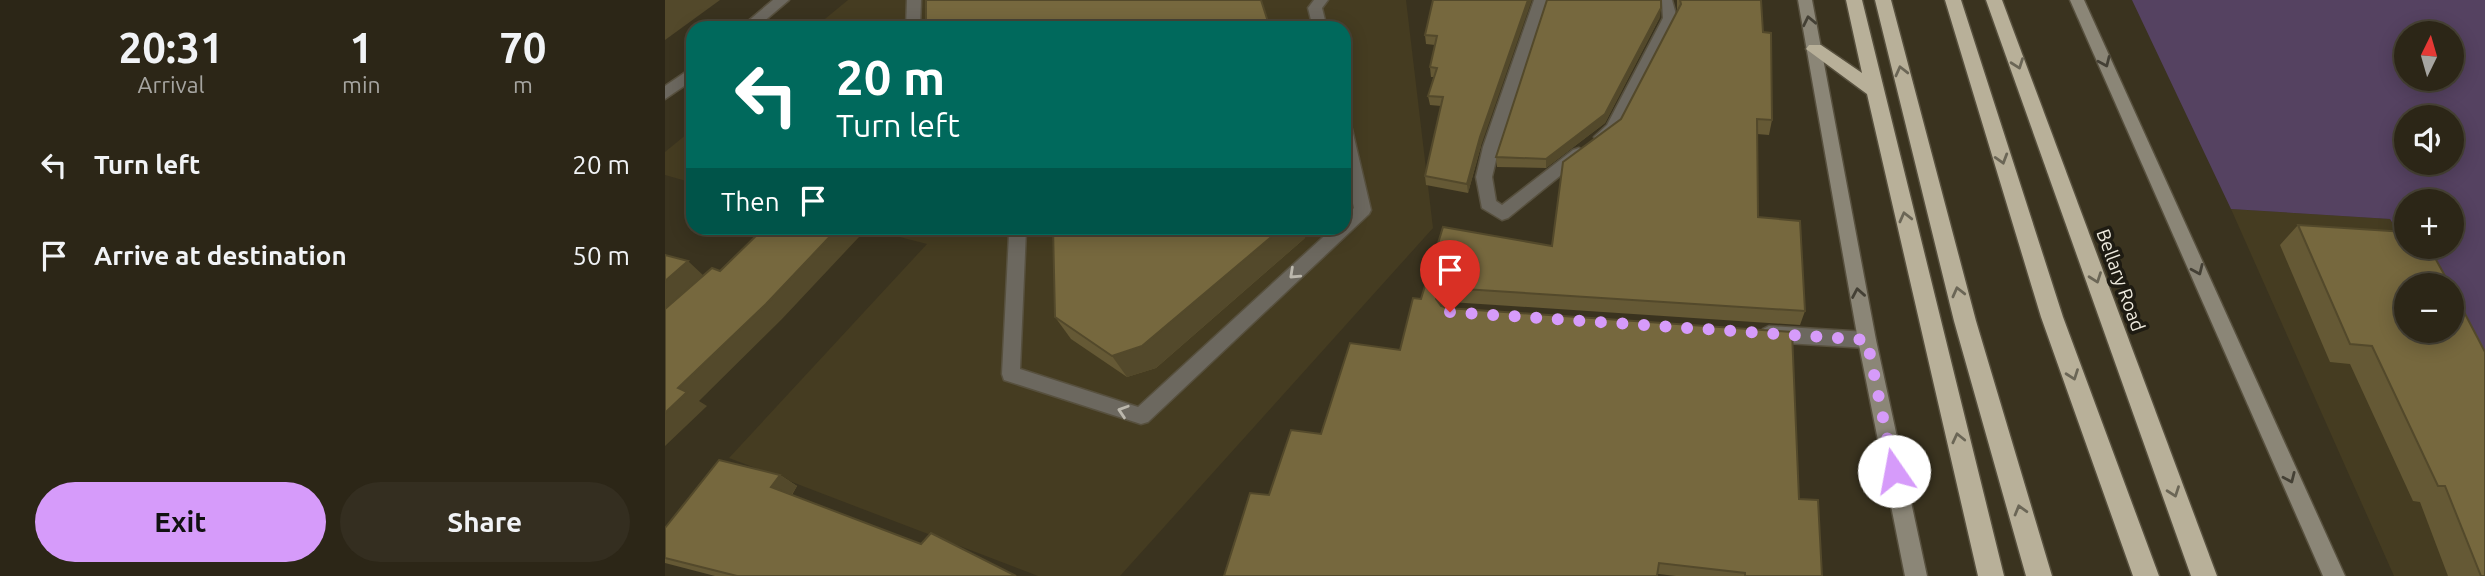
<!DOCTYPE html>
<html lang="en">
<head>
<meta charset="utf-8">
<style>
	body { margin:0; font-family:Ubuntu,sans-serif; background:#342e20; color:#f1f3f6; height:100vh; display:flex; flex-direction:column; font-size:26px; white-space:nowrap }
	* { box-sizing:border-box; margin:0 }
	p { font-size:23px; color:#a6a5a1 }
	.icon { flex:none; width:38px; height:38px; fill:none; stroke:currentColor; stroke-width:2; stroke-linecap:round; stroke-linejoin:round }
	.map { position:relative; flex:1; overflow:hidden }
	.details { display:flex; flex-direction:column; background:#2c2617; width:665px }
	.details>* { flex:none }
	.guide { position:absolute; left:21px; top:21px; width:665px; height:214px; border-radius:21px; box-shadow:0 4px 18px #0003,0 0 0 2px #484336; background:#00695c; color:#fff; overflow:hidden }
	.needle { width:46px; rotate:5deg }
	.tools { position:absolute; left:1729px; top:21px; display:grid; gap:14px }
	.tools a { display:grid; place-items:center; width:70px; height:70px; border-radius:50%; background:#2c2617; box-shadow:0 4px 18px #0003,0 0 0 2px #484336; font-size:35px }
	.pin { position:absolute; display:grid; place-items:center; width:60px; height:60px; color:#fff; margin:-72px -30px; border-radius:50% 50% 50% 0; rotate:-45deg; box-shadow:0 0 7px #0007 }
	.pin .icon { rotate:45deg }
	.me { position:absolute; width:77px; margin:-38px; rotate:348deg; stroke-linejoin:round; filter:drop-shadow(0 0 5px #0008) }
	.turn { display:flex; align-items:center; gap:24px; height:147px; padding:0 35px; font-size:32px }
	.turn .icon { width:91px; height:91px; stroke-width:2.5 }
	.turn b { display:block; font-size:49px; line-height:60px }
	.then { display:flex; align-items:center; height:66px; padding:0 35px; background:#0003; gap:14px; font-size:26px }
	.eta { display:flex; justify-content:space-evenly; align-items:center; height:119px; text-align:center }
	.eta b { font-size:42px; font-weight:700; line-height:49px }
	.button { display:flex; gap:14px; margin-top:auto; padding:14px 35px }
	.button a { flex:1; height:80px; border-radius:42px; background:#d69bfa; color:#111; font-size:28px; font-weight:700; line-height:80px; text-align:center }
	.button a+a { background:#342e20; color:#f1f3f6 }
	ul { padding:0; list-style:none }
	li { display:flex; align-items:center; gap:21px; height:91px; padding:0 35px }
	li div { flex:1 }
	li b { display:block; font-size:26px }
	li em { font-style:normal }
	main { display:flex; flex:1; min-height:0 }
	.map>svg:first-child { display:block }
</style>
</head>
<body>
<main>
<section class="details">
<div class="eta">
<div><b>20:31</b><p>Arrival</p></div>
<div><b>1</b><p>min</p></div>
<div><b>70</b><p>m</p></div>
</div>
<ul>
<li><svg class="icon" aria-label="left" viewBox="0 0 24 24"><path d="M17 20v-9H6M10 6l-5 5 5 5"/></svg><div><b>Turn left</b></div><em>20 m</em></li>
<li><svg class="icon" aria-label="arrive" viewBox="0 0 24 24"><path d="M6 21V4h12l-3 4 3 4H6"/></svg><div><b>Arrive at destination</b></div><em>50 m</em></li>
</ul>
<div class="button"><a>Exit</a><a>Share</a></div>
</section>
<div class="map">
<svg width="1820" height="576" viewBox="0 0 1820 576">
	<rect width="100%" height="100%" fill="#3a331f"/>
	<g fill="#453c21">
		<polygon points="183,0 741,0 768,228 455,576 373,576 64,458 262,244 200,228 679,228 679,28 149,28"/>
		<polygon points="28,129 28,183 0,175 0,152"/>
		<polygon points="1566,209 1725,219 1741,245 1741,331 1787,331 1820,576 1729,576"/>
	</g>
	<path fill="#554261" fill-rule="evenodd" d="M1467,0H1820V372L1787,319V285H1766L1742,247H1787V201H1741V245L1725,219L1566,209ZM1741,33H1787V79H1741ZM1741,117H1787V163H1741Z"/>
	<g fill="none" stroke-linecap="round" stroke-linejoin="round">
		<g stroke="#57503e" stroke-width="3">
			<g id="lane">
				<polygon points="242,0 256,0 255,28 241,28"/>
				<polygon points="649,0 663,0 657,8 662,28 648,28 643,8"/>
				<polygon points="679,123 687,129 706,210 704,214 483,422 476,424 339,380 337,374 344,234 340,228 360,228 361,230 355,369 473,407 668,228 679,228 679,218 689,208 679,163"/>
			</g>
		</g>
		<g stroke="#57503e" stroke-width="3">
			<g id="street">
				<polygon points="108,0 124,0 91,28 75,28"/>
				<polygon points="869,0 883,0 834,147 827,177 831,201 837,205 908,150 914,148 922,154 843,218 837,220 817,208 811,177 818,147"/>
				<polygon points="997,0 1007,0 1012,18 953,133 943,141 931,141 929,137 942,125 998,18"/>
				<polygon points="28,67 28,80 0,99 0,86"/>
				<polygon points="1104,326 1202,332 1208,335 1211,340 1208,345 1202,348 1104,342 1098,339 1095,334 1098,329"/>
			</g>
		</g>
		<g stroke="#57503e" stroke-width="3">
			<g id="secondary">
				<polygon points="1133,0 1147,0 1211,340 1262,576 1240,576 1193,340"/>
				<polygon points="1405,0 1419,0 1680,576 1658,576"/>
			</g>
		</g>
		<g stroke="#57503e" stroke-width="3">
			<g id="highway">
				<polygon points="1181,0 1197,0 1339,576 1313,576 1202,94 1141,49 1144,45 1156,45 1197,73"/>
				<polygon points="1210,0 1226,0 1311,321 1387,576 1361,576 1289,321"/>
				<polygon points="1280,0 1296,0 1398,317 1494,576 1468,576 1376,317"/>
				<polygon points="1321,0 1337,0 1552,576 1526,576"/>
			</g>
		</g>
		<use href="#lane" fill="#6c685f" fill-rule="evenodd"/>
		<use href="#street" fill="#6c685f" fill-rule="evenodd"/>
		<use href="#secondary" fill="#8b8677" fill-rule="evenodd"/>
		<use href="#highway" fill="#b8b099" fill-rule="evenodd"/>
	</g>
	<g fill="#655935">
		<polygon points="768,0 816,146 803,193 761,185 760,176 776,106 765,105 763,96 769,77 766,77 765,67 770,45 761,44 760,35"/>
		<polygon points="1012,0 1096,0 1098,32 1107,120 1104,135 1092,134 1093,217 1140,311 1135,325 785,302 777,306 1134,499 1157,576 1011,576 993,574 604,495 656,434 735,350 756,299 887,246 956,119 1012,11"/>
		<polygon points="995,17 940,123 881,168 832,167 831,157"/>
		<polygon points="1633,225 1741,232 1820,576 1783,576 1755,502 1748,501 1685,364 1665,362 1615,245"/>
		<polygon points="640,238 491,368 462,377 406,339 390,317"/>
		<polygon points="115,475 132,486 127,495 256,544 351,576 50,576 0,563 0,528"/>
	</g>
	<g fill="#53492b">
		<polygon points="0,0 55,0 0,40"/>
		<polygon points="863,0 867,0 816,146 803,193 802,184 815,137"/>
		<polygon points="996,8 995,17 940,123 881,168 881,159"/>
		<polygon points="173,228 186,228 194,237 117,319 34,401 42,406 0,446 0,413 13,388"/>
		<polygon points="617,228 643,228 640,238 491,368 462,377 447,356"/>
		<polygon points="23,261 40,277 0,313 0,281"/>
		<polygon points="783,288 785,302 777,306 774,313 771,299 774,292"/>
		<polygon points="115,475 132,486 124,499 106,487"/>
	</g>
	<g fill="#76683e" stroke="#53492b" stroke-width="2">
		<polygon points="261,0 596,0 605,28 261,28"/>
		<polygon points="768,0 863,0 815,137 802,184 760,176 778,97 763,96 772,68 765,67 772,36 760,35"/>
		<polygon points="882,0 996,0 996,8 940,114 881,159 831,157"/>
		<polygon points="1015,0 1096,0 1098,32 1106,33 1107,120 1092,119 1093,217 1135,221 1140,311 783,288 774,292 771,299 776,306 782,308 1127,332 1134,499 1153,500 1157,576 1080,576 1080,573 994,563 992,576 559,576 585,493 604,495 626,430 656,434 685,343 735,350 748,298 756,299 778,227 887,246 898,162 956,119 1016,4"/>
		<polygon points="1633,225 1741,232 1741,247 1764,247 1785,285 1741,285 1741,331 1787,331 1787,289 1820,352 1820,576 1816,576 1780,486 1773,486 1707,346 1685,344"/>
		<polygon points="99,228 173,228 101,304 13,388 22,392 0,413 0,309 47,268 55,271"/>
		<polygon points="388,228 617,228 477,346 447,356 390,317"/>
		<polygon points="0,255 23,261 0,281"/>
		<polygon points="54,460 115,475 106,487 256,544 266,533 351,576 72,576 0,558 0,528"/>
	</g>
	<defs><path id="oneway-chevron" d="M-2-3.5L2.5 0L-2 3.5" fill="none" stroke-width="1.6" stroke-linecap="round" stroke-linejoin="round" transform="scale(1.75)"/></defs>
	<g stroke="#444035">
		<use href="#oneway-chevron" transform="translate(1144 21) rotate(-102)"/>
		<use href="#oneway-chevron" transform="translate(1440 62) rotate(66)"/>
		<use href="#oneway-chevron" transform="translate(1533 270) rotate(66)"/>
		<use href="#oneway-chevron" transform="translate(1193 293) rotate(-100)"/>
		<use href="#oneway-chevron" transform="translate(1625 478) rotate(66)"/>
	</g>
	<g stroke="#6b6656">
		<use href="#oneway-chevron" transform="translate(1353 64) rotate(70)"/>
		<use href="#oneway-chevron" transform="translate(1236 71) rotate(-104)"/>
		<use href="#oneway-chevron" transform="translate(1337 159) rotate(73)"/>
		<use href="#oneway-chevron" transform="translate(1240 217) rotate(-104)"/>
		<use href="#oneway-chevron" transform="translate(1431 278) rotate(70)"/>
		<use href="#oneway-chevron" transform="translate(1293 292) rotate(-104)"/>
		<use href="#oneway-chevron" transform="translate(1408 375) rotate(70)"/>
		<use href="#oneway-chevron" transform="translate(1293 438) rotate(-103)"/>
		<use href="#oneway-chevron" transform="translate(1509 492) rotate(70)"/>
		<use href="#oneway-chevron" transform="translate(1355 510) rotate(-106)"/>
	</g>
	<g stroke="#bbb7ac">
		<use href="#oneway-chevron" transform="translate(629 274) rotate(137)"/>
		<use href="#oneway-chevron" transform="translate(458 411) rotate(-162)"/>
	</g>
	<g fill="none" stroke-linecap="round" stroke-linejoin="round">
		<polyline stroke="#d69bfa" stroke-width="12" stroke-dasharray="0 21.6" points="785,312 1202,340 1229,471"/>
	</g>
	<g text-anchor="middle" stroke-width="7" stroke-linejoin="round" paint-order="stroke">
		<g font-size="19" fill="#efebdf" stroke="#1e1b12">
			<text transform="translate(1456 280) rotate(70)" y="7">Bellary Road</text>
		</g>
	</g>
</svg>
<div class="tools">
<a><svg class="needle" viewBox="-14 -14 28 28"><path d="M0-13l5 13h-10z" fill="#e53935"/><path d="M0 13l5-13h-10z" fill="#a6a5a1"/></svg></a>
<a><svg class="icon" aria-label="sound" viewBox="0 0 24 24"><path d="M4 9h4l5-4v14l-5-4H4zM17 9q2 3 0 6"/></svg></a>
<a>+</a>
<a>−</a>
</div>
<div class="pin" style="left:785px;top:312px;background:#d93025"><svg class="icon" aria-label="arrive" viewBox="0 0 24 24"><path d="M6 21V4h12l-3 4 3 4H6"/></svg></div>
<svg class="me" style="left:1229px;top:471px" viewBox="-20 -20 40 40"><circle r="19" fill="#fff"/><path d="M0-13L10 11 0 6-10 11z" fill="#d69bfa"/></svg>
<div class="guide">
<div class="turn"><svg class="icon" aria-label="left" viewBox="0 0 24 24"><path d="M17 20v-9H6M10 6l-5 5 5 5"/></svg><div><b>20 m</b>Turn left</div></div>
<div class="then">Then<svg class="icon" aria-label="arrive" viewBox="0 0 24 24"><path d="M6 21V4h12l-3 4 3 4H6"/></svg></div>
</div>
</div>
</main>
</body>
</html>
